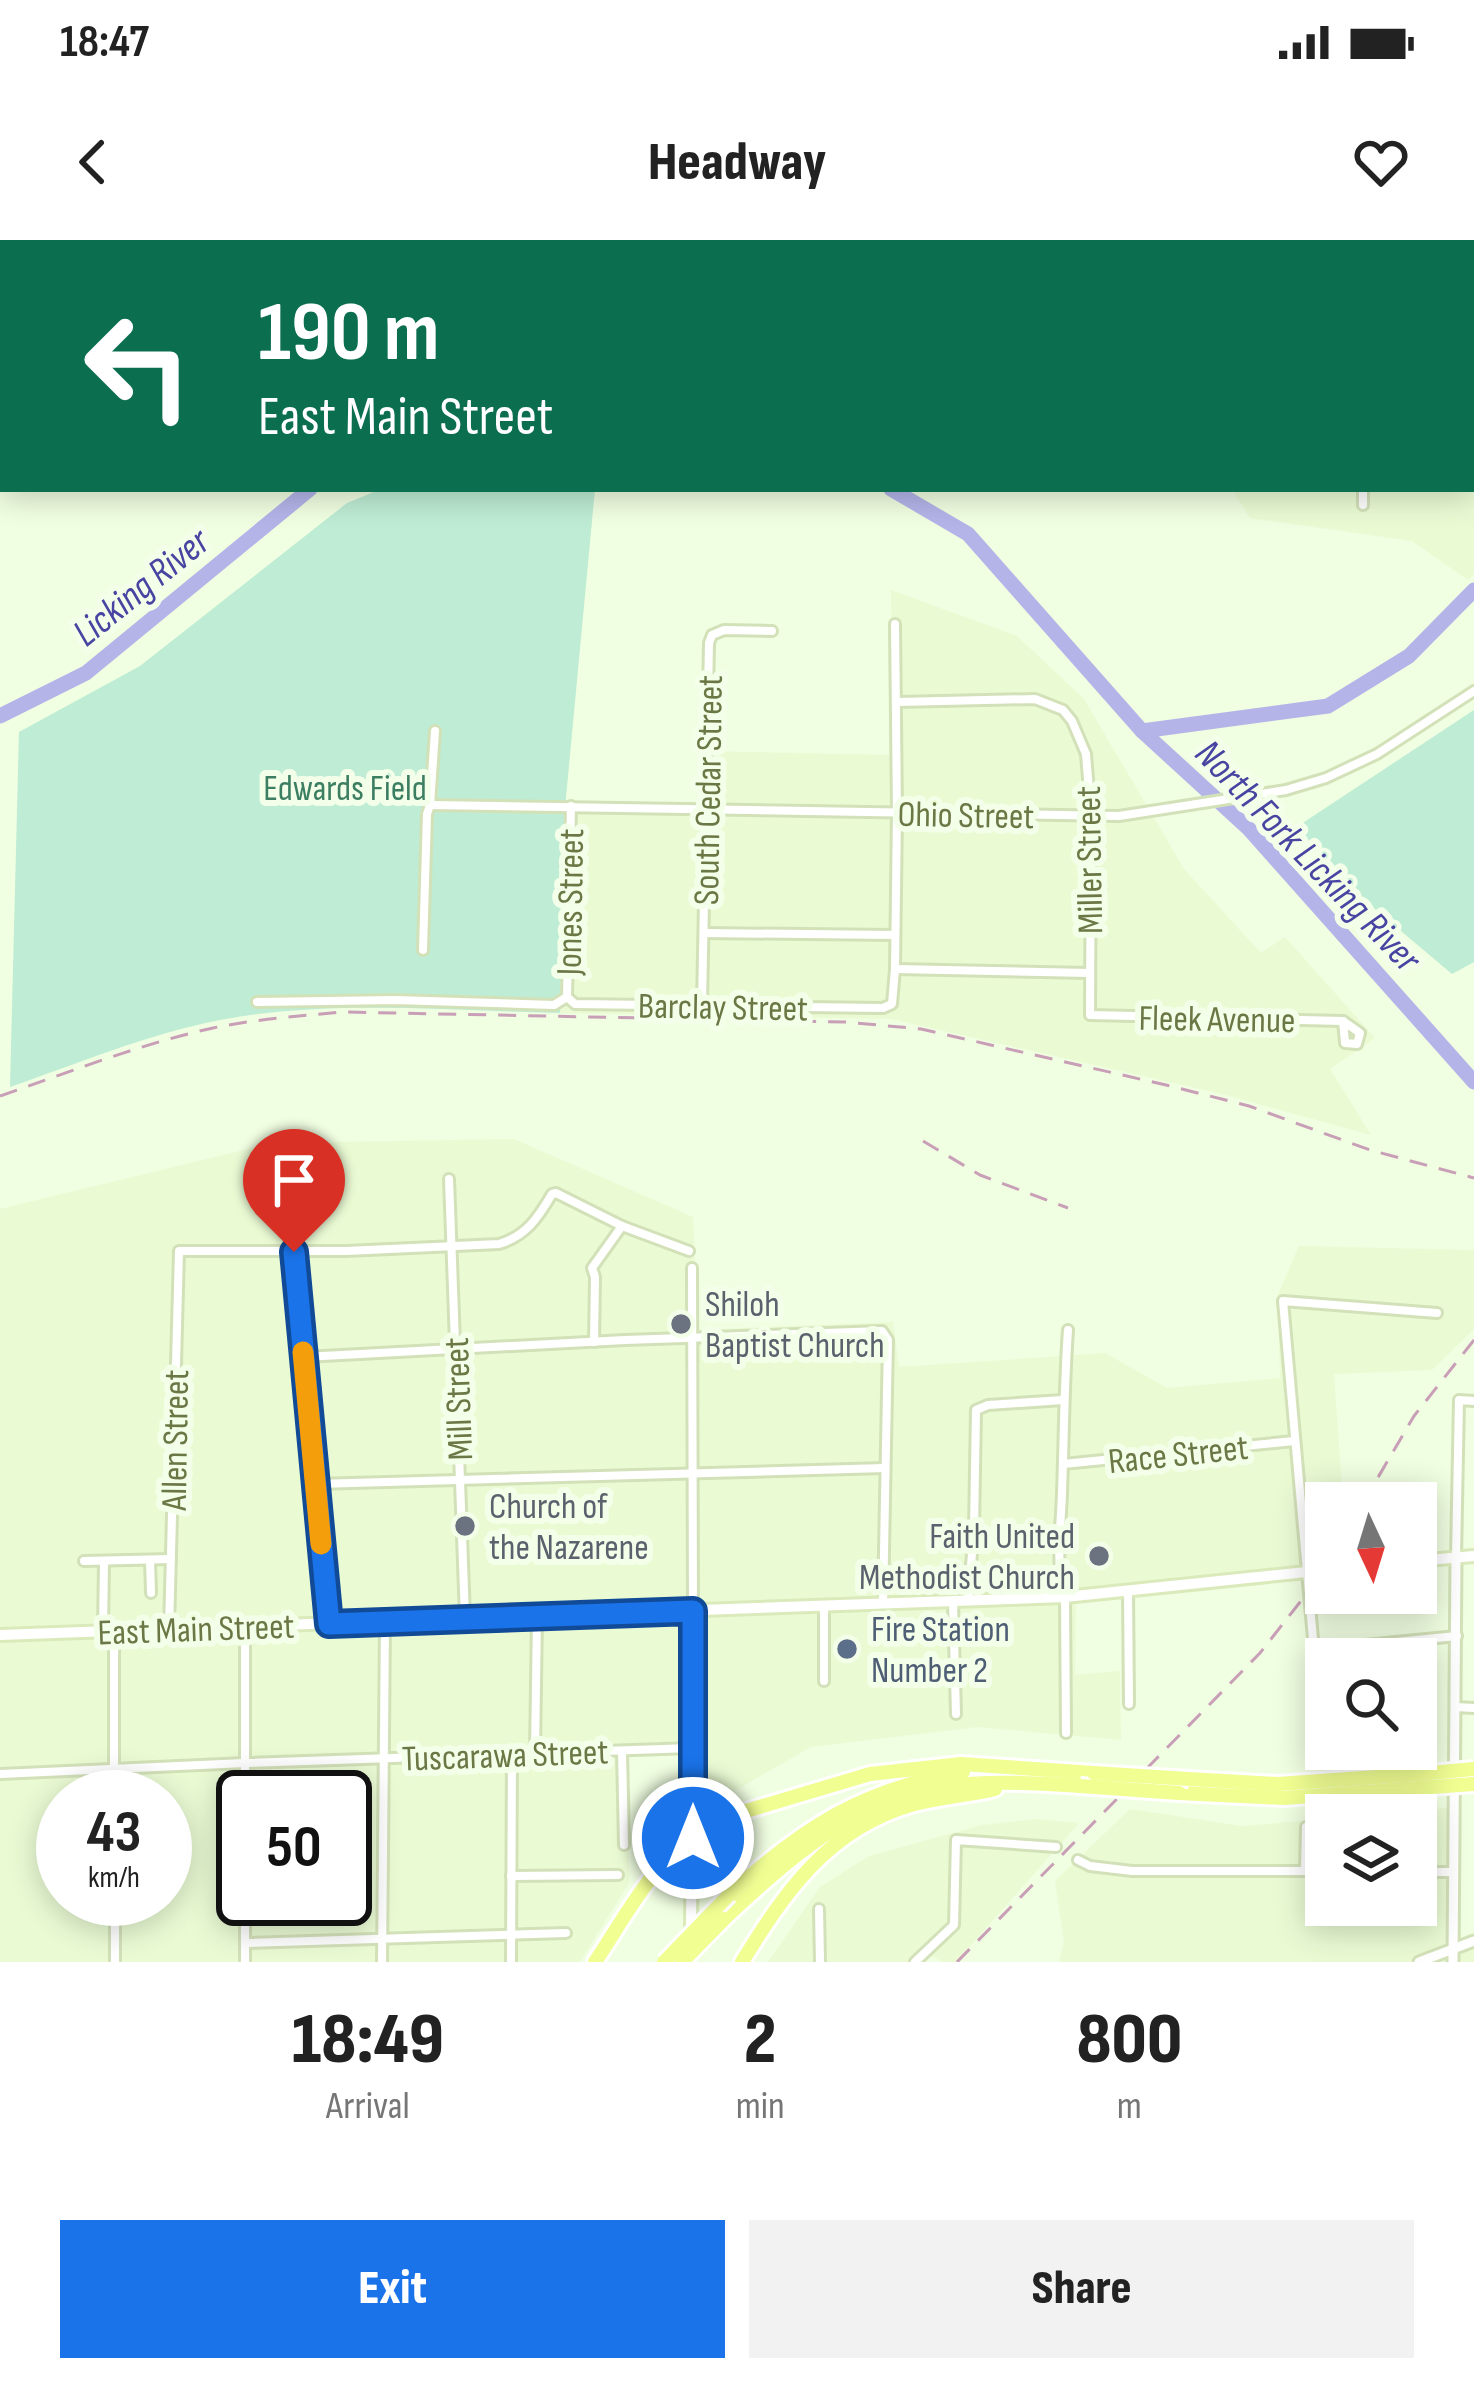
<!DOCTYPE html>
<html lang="en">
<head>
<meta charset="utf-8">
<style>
	body { margin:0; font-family:"Sofia Sans Condensed",sans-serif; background:#f2f2f2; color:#222; height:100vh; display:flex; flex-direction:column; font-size:45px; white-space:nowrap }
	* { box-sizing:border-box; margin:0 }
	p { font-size:39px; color:#767676 }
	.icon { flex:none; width:66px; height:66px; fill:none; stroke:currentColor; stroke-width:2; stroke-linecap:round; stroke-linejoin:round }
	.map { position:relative; height:1722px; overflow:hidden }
	.details { display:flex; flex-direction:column; background:#fff; flex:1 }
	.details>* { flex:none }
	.guide { position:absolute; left:0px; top:0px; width:1476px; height:252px; box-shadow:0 6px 30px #0003; background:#0b6e4f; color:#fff; overflow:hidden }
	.needle { width:78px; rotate:176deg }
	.fabs { position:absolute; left:1305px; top:1242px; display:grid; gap:24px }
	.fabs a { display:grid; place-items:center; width:132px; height:132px; border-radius:0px; background:#fff; box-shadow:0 6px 30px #0003; font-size:60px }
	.speed { position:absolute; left:36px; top:1530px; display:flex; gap:24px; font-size:60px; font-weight:700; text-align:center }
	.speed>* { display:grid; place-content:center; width:156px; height:156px; border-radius:50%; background:#fff; box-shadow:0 6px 30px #0003; line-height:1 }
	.speed small { font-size:30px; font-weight:400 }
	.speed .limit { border:6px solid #111; border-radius:18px; background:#fff; color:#111 }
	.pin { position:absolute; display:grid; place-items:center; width:102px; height:102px; color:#fff; margin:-123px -51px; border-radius:50% 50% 50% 0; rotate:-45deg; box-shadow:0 0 12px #0007 }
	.pin .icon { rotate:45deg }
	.me { position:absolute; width:132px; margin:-66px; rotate:0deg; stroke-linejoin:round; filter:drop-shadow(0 0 9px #0008) }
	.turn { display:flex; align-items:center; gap:42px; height:252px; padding:0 60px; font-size:54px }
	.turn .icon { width:156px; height:156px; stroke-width:2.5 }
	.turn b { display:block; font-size:84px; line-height:102px }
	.eta { display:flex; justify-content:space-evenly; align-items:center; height:204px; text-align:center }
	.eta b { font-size:72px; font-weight:800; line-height:84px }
	.button { display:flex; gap:24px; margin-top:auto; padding:24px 60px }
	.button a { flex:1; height:138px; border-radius:0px; background:#1a73e8; color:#fff; font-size:48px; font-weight:800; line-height:138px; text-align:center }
	.button a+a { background:#f2f2f2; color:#222 }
	.status { display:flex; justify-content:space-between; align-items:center; height:84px; padding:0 60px; background:#fff; direction:ltr }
	.status svg { height:33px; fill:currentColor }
	header { display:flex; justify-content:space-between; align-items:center; height:156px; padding:0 60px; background:#fff; font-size:54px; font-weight:800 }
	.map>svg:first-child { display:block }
</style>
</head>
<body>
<div class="status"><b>18:47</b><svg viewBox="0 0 49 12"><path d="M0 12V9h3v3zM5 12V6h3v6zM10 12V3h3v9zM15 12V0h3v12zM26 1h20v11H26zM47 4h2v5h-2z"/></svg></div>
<header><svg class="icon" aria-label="back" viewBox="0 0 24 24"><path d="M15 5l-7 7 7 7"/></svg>Headway<svg class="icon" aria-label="heart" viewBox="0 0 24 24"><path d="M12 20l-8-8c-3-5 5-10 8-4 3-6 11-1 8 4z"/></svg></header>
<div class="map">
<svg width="1474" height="1722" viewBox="0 0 1474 1722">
	<rect width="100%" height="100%" fill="#f0fee1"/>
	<g fill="#eafbd4" fill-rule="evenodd">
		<polygon points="791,0 1474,0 1474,334 1468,340 1412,301 1250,278 1232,249 1473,249 1473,3 796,3"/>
		<polygon points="891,350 1017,396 1084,459 1184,629 1261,713 1285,697 1375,798 1330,829 1371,895 1218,853 891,779 560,773 565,568 703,570 700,511 893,515"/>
		<path d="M514,899L693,977L698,1090L893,1082L899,1127L1105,1113L1167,1148L1280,1138L1278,1055L1299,1006L1474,1010V1089L1432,1130L1334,1134L1343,1263H1326V1316L1317,1329L1076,1354L1075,1435L1120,1431L1121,1500L978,1487L811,1507L701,1570L699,1507L628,1510L629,1643L580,1722H0V969L273,903ZM63,1557H165V1659H63ZM243,1557H345V1659H243Z"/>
		<polygon points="1448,1568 1447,1716 1474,1708 1474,1722 1059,1722 1064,1703 1055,1641 1130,1569 1242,1586 1326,1579 1326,1665 1416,1665 1416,1575 1369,1575"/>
		<polygon points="1035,1579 1079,1583 956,1722 943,1722 922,1711 907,1722 768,1722 820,1647 869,1616 982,1585"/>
	</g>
	<g fill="#beecd4">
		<path d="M381,249H595L565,568L560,773C448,771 331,759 220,780C148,794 79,823 10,847L19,492L140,426L347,263Z"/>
		<polygon points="1474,470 1474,722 1452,734 1286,594"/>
	</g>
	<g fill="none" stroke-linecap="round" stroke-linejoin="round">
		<g stroke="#b4b4e9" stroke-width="15">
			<polyline points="891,249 968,294 1142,491 1249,589 1474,842"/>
			<polyline points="0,476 86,433 310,249"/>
			<polyline points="1142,491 1328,466 1409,416 1474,350"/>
		</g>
		<g stroke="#d3e1b9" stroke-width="14">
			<g id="minor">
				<polyline points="1088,0 1088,3"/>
				<polyline points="667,3 674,0"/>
				<polyline points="1473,79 1474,79"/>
				<polyline points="0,213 3,211"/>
				<polyline points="1473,213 1474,213"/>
				<polyline points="1363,265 1363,249"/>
				<polyline points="897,462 1035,459 1063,470 1072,481 1086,514 1091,576 1090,775 1343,781"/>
				<polyline points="430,565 1119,576 1286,550 1326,538 1377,514 1474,451"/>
				<polyline points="704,693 895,695"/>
				<polyline points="423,710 427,574 430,565 435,491"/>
				<polyline points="895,729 1090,733"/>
				<polyline points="567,757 575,764 883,768 892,764 895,729 897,572 895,384"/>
				<polyline points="567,757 571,566"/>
				<polyline points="257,762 395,760 554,765 567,757"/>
				<polyline points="702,765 709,403 712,395 724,390 772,391"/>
				<polygon points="1343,781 1360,793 1357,804 1345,803"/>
				<polyline points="449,939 465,1378"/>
				<polyline points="294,1012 329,1384"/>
				<polyline points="692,1028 693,1370"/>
				<polyline points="594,1102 595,1037 592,1028 622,986"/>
				<polyline points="304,1117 625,1100 882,1091 888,1100 883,1364"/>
				<polyline points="1063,1224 1294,1201"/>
				<polyline points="316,1244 885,1228"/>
				<polyline points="1456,1317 1459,1160 1474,1161"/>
				<polyline points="150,1320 151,1353"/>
				<polyline points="84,1321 171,1319"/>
				<polyline points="1128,1351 1129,1464"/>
				<polyline points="953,1361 956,1474"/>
				<polyline points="968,1361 974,1290 976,1170 988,1165 1063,1160"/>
				<polyline points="824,1366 824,1441"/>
				<path d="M169,1389L179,1011H346L499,1004C526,996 538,978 552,954L556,953L622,986L689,1011"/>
				<polyline points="103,1391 104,1321"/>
				<polyline points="114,1391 114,1557"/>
				<polyline points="1314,1410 1457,1396"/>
				<polyline points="1456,1467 1474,1468"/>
				<path d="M1066,1493L1065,1357C1055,1326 1061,1285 1062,1253C1064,1198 1064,1145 1068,1090"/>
				<polyline points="1314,1508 1314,1410 1283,1061 1437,1073"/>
				<polyline points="622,1511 624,1605"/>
				<polyline points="535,1513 537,1377"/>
				<polyline points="0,1534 245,1523 692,1508"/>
				<polyline points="245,1557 245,1387"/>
				<polyline points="1078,1620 1090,1626 1132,1631 1326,1631"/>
				<polyline points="1305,1631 1306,1587"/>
				<polyline points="1416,1632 1454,1632"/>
				<polyline points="511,1636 618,1635"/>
				<polyline points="115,1659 115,1722"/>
				<polyline points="819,1669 820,1722"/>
				<polyline points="245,1703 566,1693"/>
				<polyline points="245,1722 245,1659"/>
				<polyline points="382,1722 385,1382"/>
				<polyline points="511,1722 512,1514"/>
				<polyline points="915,1722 954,1685 956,1600 1056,1607"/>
			</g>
		</g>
		<g stroke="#d3e1b9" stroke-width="15">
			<g id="tertiary">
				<polyline points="1419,1722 1474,1701"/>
				<polyline points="1453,1722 1456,1317"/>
			</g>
		</g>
		<g stroke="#dbeabb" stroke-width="16">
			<g id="secondary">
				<polyline points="1416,1321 1474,1316"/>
				<polyline points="0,1395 1065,1357 1326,1330"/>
				<polyline points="691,1698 693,1371"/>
			</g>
		</g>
		<g stroke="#fff" stroke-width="20">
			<g id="motorway">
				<polyline points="1189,1539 1278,1544 1419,1534"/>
				<polyline points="1179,1553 1284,1558 1418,1548"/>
				<path d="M729,1655C803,1587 863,1549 963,1532"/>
				<path d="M724,1679C786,1621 854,1559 942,1547C988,1540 1034,1543 1080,1546"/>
				<path d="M595,1722C629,1671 660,1609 716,1580L870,1534L961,1524L1094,1533"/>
				<path d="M742,1722C785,1652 828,1589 911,1565C939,1557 967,1556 995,1549"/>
			</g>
		</g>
		<use href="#minor" stroke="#fff" stroke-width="8"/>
		<use href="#tertiary" stroke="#fff" stroke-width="9"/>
		<use href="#secondary" stroke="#fff" stroke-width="10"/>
		<use href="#motorway" stroke="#f0fe92" stroke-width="14"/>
		<g stroke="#c89fb7" stroke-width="3" stroke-dasharray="18 12" stroke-linecap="butt">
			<path d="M0,856C70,832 140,804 213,788C256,779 299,776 342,772L845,782L921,789L1166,845L1249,866L1370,910L1474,938"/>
			<polyline points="923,901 980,935 1068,968"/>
			<polyline points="1363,1263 1414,1176 1474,1100"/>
			<polyline points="957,1722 1260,1413 1326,1329"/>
		</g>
		<g stroke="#fff" stroke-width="20" stroke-linecap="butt">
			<g id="motorway-bridge">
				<polyline points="1094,1533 1189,1539"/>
				<polyline points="1419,1534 1474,1529"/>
				<polyline points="1080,1546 1179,1553"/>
				<polyline points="1418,1548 1474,1544"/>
				<polyline points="664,1722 729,1655"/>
				<polyline points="682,1722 724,1679"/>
			</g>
		</g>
		<use href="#motorway-bridge" stroke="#f0fe92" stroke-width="14"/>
	</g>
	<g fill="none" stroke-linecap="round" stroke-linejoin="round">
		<g stroke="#114b97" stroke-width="30">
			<polyline id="route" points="294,1012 329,1384 693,1371 693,1598"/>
		</g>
		<use href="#route" stroke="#1a73e8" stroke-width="21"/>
		<polyline stroke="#f59e0b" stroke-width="21" points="303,1112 321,1304"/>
	</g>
	<g fill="#6b7280" stroke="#f4ffe9" stroke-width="4.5">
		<circle cx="681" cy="1084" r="12"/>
		<circle cx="465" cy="1286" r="12"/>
		<circle cx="1099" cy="1316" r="12"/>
	</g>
	<circle fill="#5c6f8a" stroke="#f4ffe9" stroke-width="4.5" cx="847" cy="1409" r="12"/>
	<g text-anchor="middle" stroke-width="12" stroke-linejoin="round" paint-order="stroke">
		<g font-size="36" fill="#3c7e62" stroke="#f4ffe9">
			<text x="345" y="560">Edwards Field</text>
		</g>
		<g font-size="36" fill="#6c7746" stroke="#f4ffe9">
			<text transform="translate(707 550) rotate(-89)" y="13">South Cedar Street</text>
			<text transform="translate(966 574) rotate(1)" y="13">Ohio Street</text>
			<text transform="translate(1088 620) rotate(-91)" y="13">Miller Street</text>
			<text transform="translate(569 662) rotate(-89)" y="13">Jones Street</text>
			<text transform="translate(723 766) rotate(1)" y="13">Barclay Street</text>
			<text transform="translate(1217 778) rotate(1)" y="13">Fleek Avenue</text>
			<text transform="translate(457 1159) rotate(-92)" y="13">Mill Street</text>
			<text transform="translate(174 1200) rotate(-89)" y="13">Allen Street</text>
			<text transform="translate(1178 1213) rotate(-6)" y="13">Race Street</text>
			<text transform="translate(196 1388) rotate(-2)" y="13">East Main Street</text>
			<text transform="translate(505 1514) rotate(-2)" y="13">Tuscarawa Street</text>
		</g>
		<g font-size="36" fill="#5b616d" stroke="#f4ffe9" text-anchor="start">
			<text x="705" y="1076">Shiloh<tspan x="705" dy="41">Baptist Church</tspan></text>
			<text x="489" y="1278">Church of<tspan x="489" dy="41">the Nazarene</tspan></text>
			<text x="1075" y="1308" text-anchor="end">Faith United<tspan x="1075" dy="41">Methodist Church</tspan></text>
		</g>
		<g font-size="36" fill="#4e5e75" stroke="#f4ffe9" text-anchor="start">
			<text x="871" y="1401">Fire Station<tspan x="871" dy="41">Number 2</tspan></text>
		</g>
		<g font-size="39" font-style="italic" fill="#4845a2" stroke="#f4ffe9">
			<text transform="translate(140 346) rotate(-39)" y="14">Licking River</text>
			<text transform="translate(1309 615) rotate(46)" y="14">North Fork Licking River</text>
		</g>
	</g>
</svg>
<div class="fabs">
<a><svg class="needle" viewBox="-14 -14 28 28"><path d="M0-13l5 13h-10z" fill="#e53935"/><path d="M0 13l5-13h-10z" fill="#767676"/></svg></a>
<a><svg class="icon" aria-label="search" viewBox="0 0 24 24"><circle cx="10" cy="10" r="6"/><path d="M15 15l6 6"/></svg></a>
<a><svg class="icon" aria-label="layers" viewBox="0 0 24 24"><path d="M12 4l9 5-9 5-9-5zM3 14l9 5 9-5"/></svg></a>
</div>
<div class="speed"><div>43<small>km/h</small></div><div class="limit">50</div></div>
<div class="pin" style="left:294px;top:1012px;background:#d93025"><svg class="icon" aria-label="arrive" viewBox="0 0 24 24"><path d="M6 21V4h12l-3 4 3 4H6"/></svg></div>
<svg class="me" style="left:693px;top:1598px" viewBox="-20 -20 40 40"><circle r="17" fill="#1a73e8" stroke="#fff" stroke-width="3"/><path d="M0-11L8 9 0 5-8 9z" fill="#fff"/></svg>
<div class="guide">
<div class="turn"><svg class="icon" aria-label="left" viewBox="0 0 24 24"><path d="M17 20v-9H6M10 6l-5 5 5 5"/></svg><div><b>190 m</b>East Main Street</div></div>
</div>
</div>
<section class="details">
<div class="eta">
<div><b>18:49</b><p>Arrival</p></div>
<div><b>2</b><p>min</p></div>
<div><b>800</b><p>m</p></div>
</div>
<div class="button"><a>Exit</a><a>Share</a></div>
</section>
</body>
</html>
